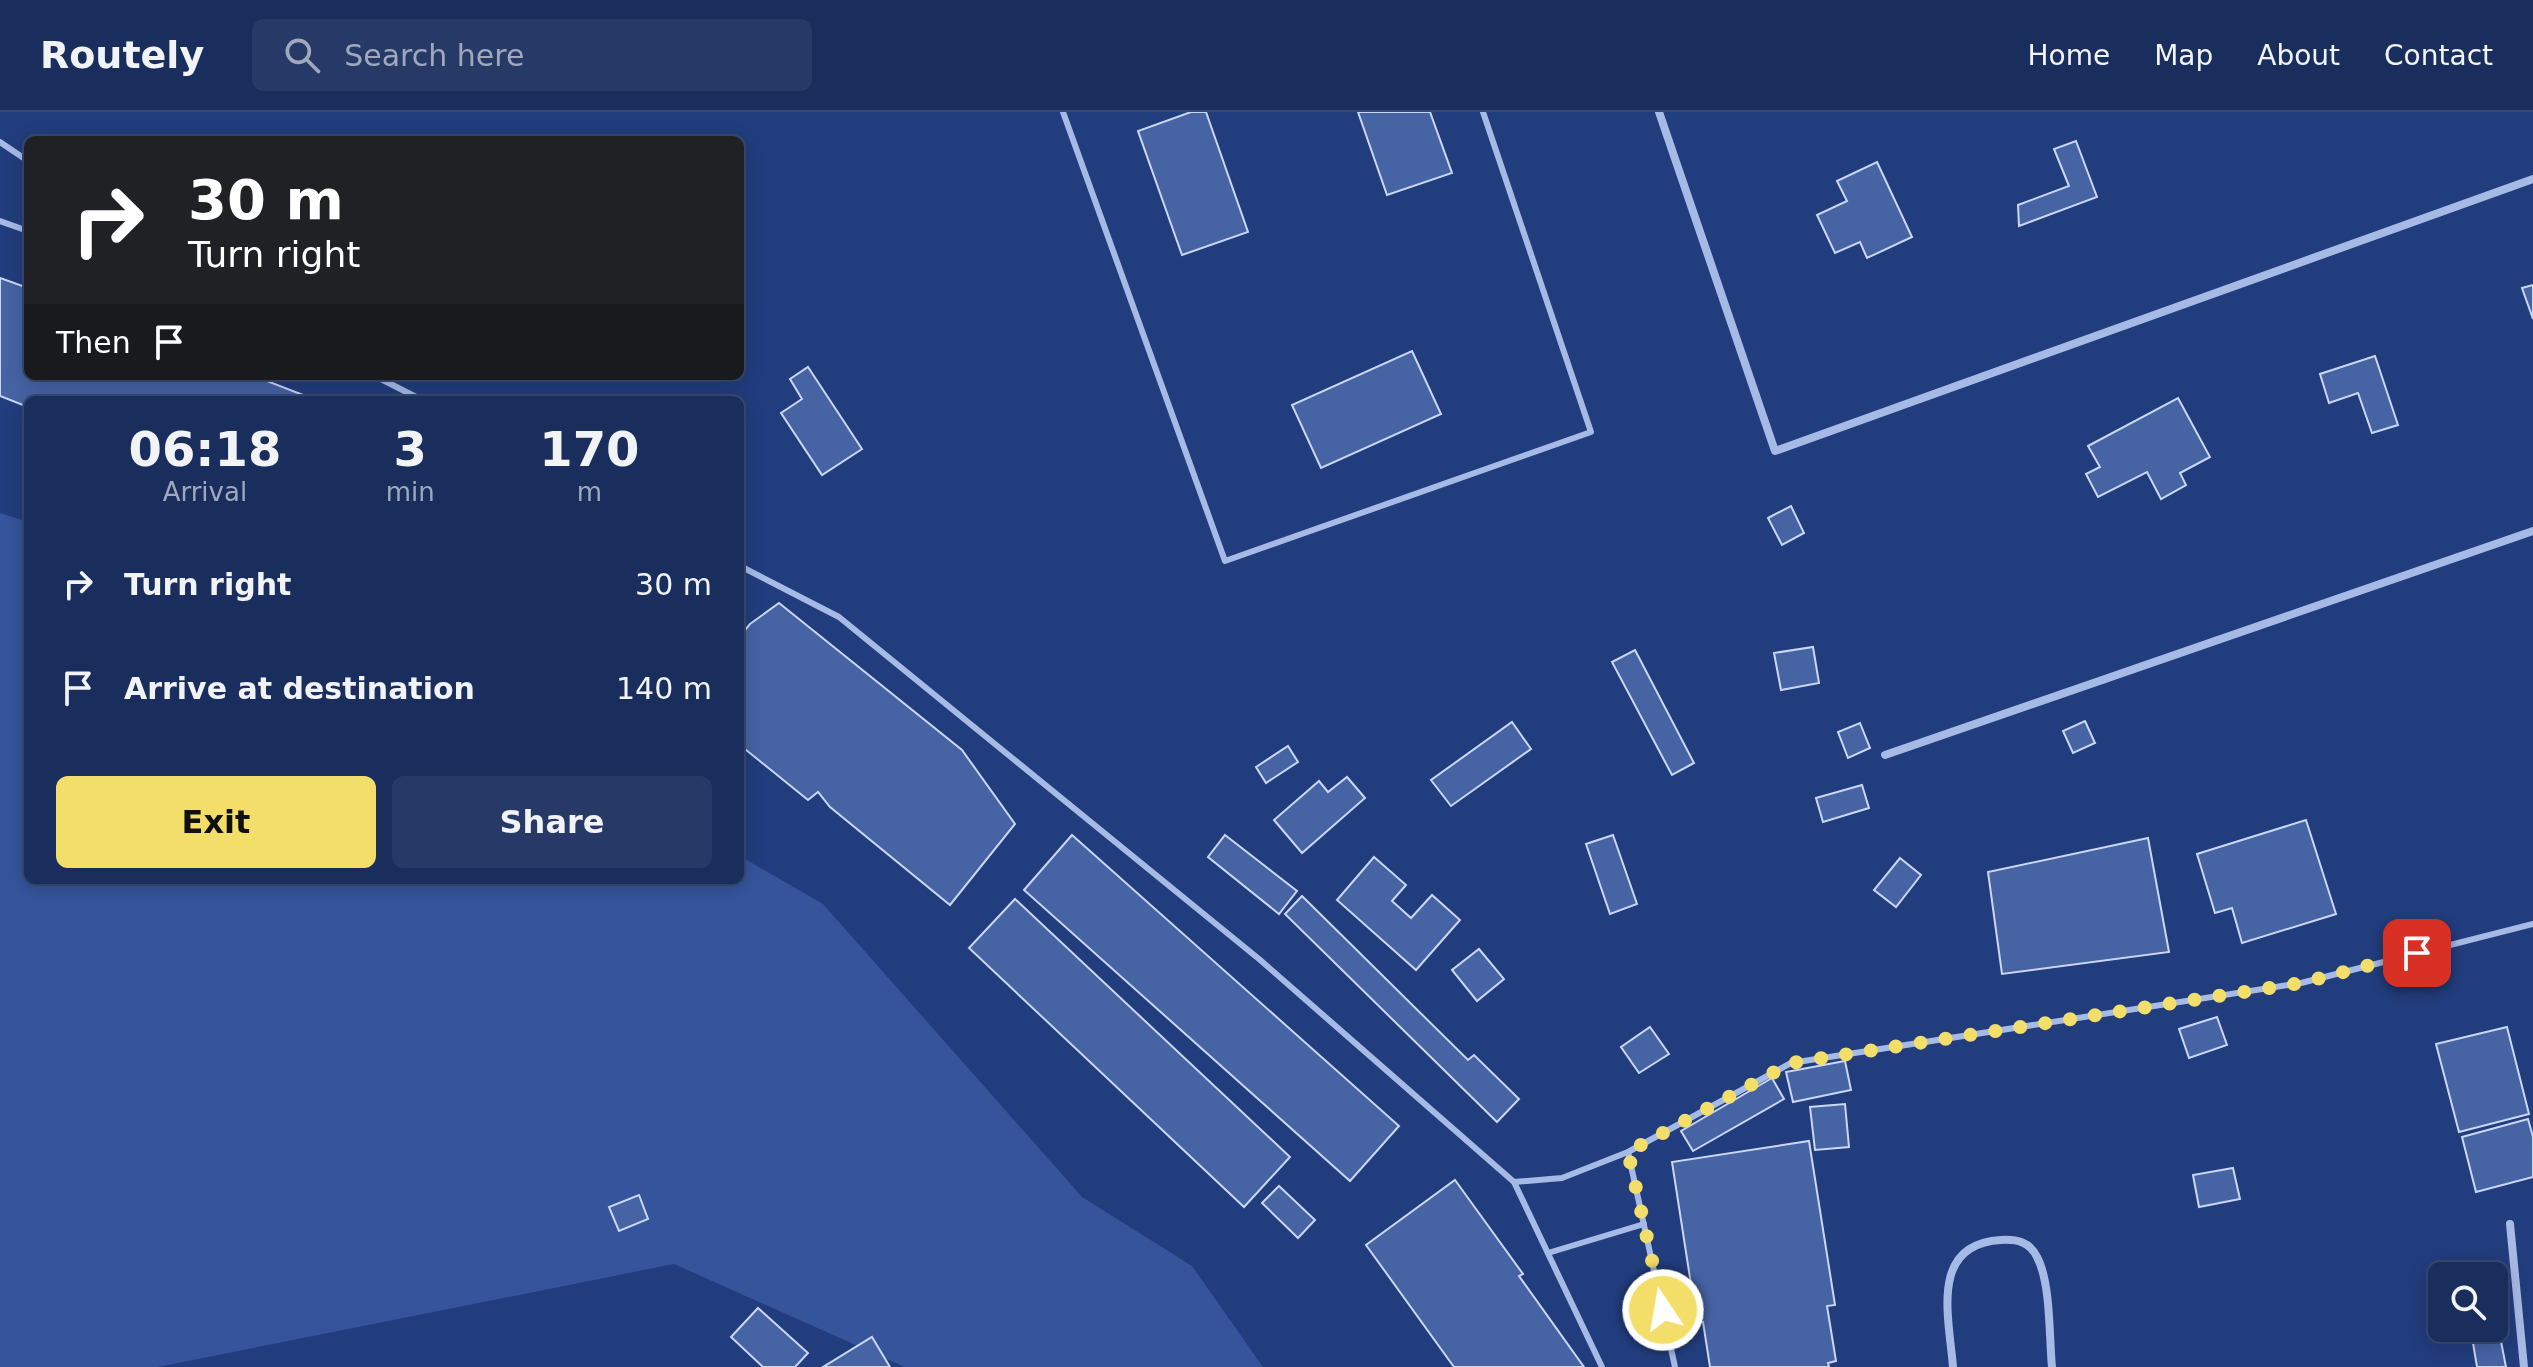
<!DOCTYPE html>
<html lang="en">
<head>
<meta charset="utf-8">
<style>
	body { margin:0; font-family:"DejaVu Sans",sans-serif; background:#273a67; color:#f1f3f6; height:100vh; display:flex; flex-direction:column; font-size:30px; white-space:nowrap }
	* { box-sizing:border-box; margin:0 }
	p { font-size:26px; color:#9fa8bc }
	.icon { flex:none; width:44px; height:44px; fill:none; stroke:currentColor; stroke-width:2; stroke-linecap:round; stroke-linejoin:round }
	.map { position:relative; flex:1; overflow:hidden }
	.details { position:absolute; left:24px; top:284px; width:720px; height:488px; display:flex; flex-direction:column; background:#1a2e5e; border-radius:12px; box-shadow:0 4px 20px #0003,0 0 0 2px #384a73 }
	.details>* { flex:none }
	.guide { position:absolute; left:24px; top:24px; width:720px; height:244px; border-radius:12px; box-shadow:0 4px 20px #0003,0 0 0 2px #384a73; background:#202124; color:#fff; overflow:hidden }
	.controls { position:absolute; left:2428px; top:1150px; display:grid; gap:16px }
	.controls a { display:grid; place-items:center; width:80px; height:80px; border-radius:12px; background:#1a2e5e; box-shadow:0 4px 20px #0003,0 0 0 2px #384a73; font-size:40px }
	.pin { position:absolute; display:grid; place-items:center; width:68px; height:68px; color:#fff; margin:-34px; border-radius:16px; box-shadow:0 4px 12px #0006 }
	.me { position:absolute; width:88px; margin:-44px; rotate:348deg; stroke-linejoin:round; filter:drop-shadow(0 0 6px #0008) }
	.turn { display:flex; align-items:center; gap:28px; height:168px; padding:0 32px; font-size:36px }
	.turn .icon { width:104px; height:104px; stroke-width:2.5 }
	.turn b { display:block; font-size:56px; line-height:68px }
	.then { display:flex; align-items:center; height:76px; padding:0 32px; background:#0003; gap:16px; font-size:30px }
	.eta { display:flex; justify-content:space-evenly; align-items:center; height:136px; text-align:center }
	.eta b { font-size:48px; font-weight:800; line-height:56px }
	.action { display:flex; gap:16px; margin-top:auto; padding:16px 32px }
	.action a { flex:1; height:92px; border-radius:12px; background:#f2de68; color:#111; font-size:32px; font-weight:800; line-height:92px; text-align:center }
	.action a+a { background:#273a67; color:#f1f3f6 }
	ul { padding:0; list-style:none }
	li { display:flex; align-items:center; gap:24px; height:104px; padding:0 32px }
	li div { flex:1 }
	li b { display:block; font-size:30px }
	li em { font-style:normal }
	header { display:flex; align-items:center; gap:48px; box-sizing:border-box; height:112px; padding:0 40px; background:#1a2e5e; border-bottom:2px solid #384a73 }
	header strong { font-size:38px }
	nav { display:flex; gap:44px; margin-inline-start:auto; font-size:28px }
	.search { width:560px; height:72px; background:#273a67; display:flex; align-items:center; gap:20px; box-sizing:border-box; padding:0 28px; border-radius:12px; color:#9fa8bc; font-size:30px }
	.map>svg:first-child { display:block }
</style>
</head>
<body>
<header>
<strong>Routely</strong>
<div class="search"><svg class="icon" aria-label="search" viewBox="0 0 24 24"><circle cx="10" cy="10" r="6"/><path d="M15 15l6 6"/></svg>Search here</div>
<nav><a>Home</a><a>Map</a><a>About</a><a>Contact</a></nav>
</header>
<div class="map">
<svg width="2533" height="1255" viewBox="0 0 2533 1255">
	<rect width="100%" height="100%" fill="#223d7d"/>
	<polygon fill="#35549b" points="0,401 28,410 28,768 740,768 740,744 823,792 1082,1085 1192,1154 1263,1255 905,1255 674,1152 158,1255 0,1255"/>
	<g fill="#4663a4" stroke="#c9d7f5" stroke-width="2">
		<polygon points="1191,0 1206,0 1248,120 1182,143 1138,19"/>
		<polygon points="1358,0 1430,0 1452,61 1387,83"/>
		<polygon points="2076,29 2097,85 2019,114 2018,93 2069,74 2054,37"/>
		<polygon points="1877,50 1912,125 1867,146 1860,130 1835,141 1817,103 1847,89 1837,69"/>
		<polygon points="0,166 28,176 28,264 254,264 316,288 28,288 28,295 0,284"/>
		<polygon points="2533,173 2533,207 2522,176"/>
		<polygon points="1412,239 1441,302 1321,356 1292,293"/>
		<polygon points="2375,244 2398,313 2372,321 2358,281 2329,291 2320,262"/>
		<polygon points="808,255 862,337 822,363 781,301 802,287 790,267"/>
		<polygon points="2178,286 2210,345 2180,361 2186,373 2161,387 2147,360 2098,385 2086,362 2100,355 2088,334"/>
		<polygon points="1791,394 1804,421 1782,433 1768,406"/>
		<polygon points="779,491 962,638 1015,712 950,793 830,695 818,680 808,688 740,633 740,524 750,512"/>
		<polygon points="1813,535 1819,571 1781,578 1774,541"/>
		<polygon points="1635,538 1694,651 1672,663 1612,550"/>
		<polygon points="2085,609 2095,631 2073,641 2063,619"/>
		<polygon points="1512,610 1531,637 1451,694 1431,668"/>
		<polygon points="1860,611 1870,636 1848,646 1838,620"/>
		<polygon points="1288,634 1298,650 1266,671 1256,655"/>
		<polygon points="1347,665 1365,686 1302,741 1274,708 1319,669 1328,680"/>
		<polygon points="1862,673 1869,696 1823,710 1816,686"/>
		<polygon points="2306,708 2336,802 2242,831 2232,796 2215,801 2197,742"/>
		<polygon points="1072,723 1399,1014 1350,1069 1024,778"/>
		<polygon points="1225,723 1297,779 1279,802 1208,745"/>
		<polygon points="1613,723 1637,792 1610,802 1586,732"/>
		<polygon points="2148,726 2169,840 2002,862 1988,760"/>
		<polygon points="1374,745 1406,773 1392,789 1411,806 1432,783 1460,808 1416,858 1337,788"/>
		<polygon points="1900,746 1921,763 1896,795 1874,778"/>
		<polygon points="1302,784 1468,948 1474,943 1519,987 1497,1010 1285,802"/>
		<polygon points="1015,787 1290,1045 1244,1095 969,836"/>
		<polygon points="1479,837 1504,867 1477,889 1452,858"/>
		<polygon points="2217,905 2227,933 2189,946 2179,917"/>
		<polygon points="1650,915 1669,942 1639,961 1621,935"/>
		<polygon points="2507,915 2529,1002 2459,1020 2436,932"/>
		<polygon points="1845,949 1851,978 1793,990 1786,960"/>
		<polygon points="1772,966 1784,987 1693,1039 1681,1019"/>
		<polygon points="1845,992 1849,1035 1815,1038 1810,995"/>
		<polygon points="2528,1007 2533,1025 2533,1065 2476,1080 2462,1025"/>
		<polygon points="1809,1029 1835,1193 1827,1194 1836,1249 1828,1251 1829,1255 1710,1255 1703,1210 1697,1211 1672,1050"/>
		<polygon points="2233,1056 2240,1087 2199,1095 2193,1063"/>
		<polygon points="1455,1068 1523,1162 1519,1164 1584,1255 1454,1255 1366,1133"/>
		<polygon points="1279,1074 1315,1108 1298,1126 1262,1091"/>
		<polygon points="639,1083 648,1107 619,1119 609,1095"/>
		<polygon points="758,1196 808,1241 795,1255 763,1255 731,1225"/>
		<polygon points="2498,1214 2506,1255 2477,1255 2471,1219"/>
		<polygon points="872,1225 890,1255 823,1255"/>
	</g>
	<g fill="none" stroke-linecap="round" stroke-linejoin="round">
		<g stroke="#a6bae6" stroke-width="6">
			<polyline points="1063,0 1225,449 1591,320 1483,0"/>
			<polyline points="0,30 28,49"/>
			<polyline points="0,109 28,119"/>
			<polyline points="375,264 422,288"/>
			<polyline points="740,454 839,505 1259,847 1514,1070 1562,1066 1628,1040 1791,951 2301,871 2533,812"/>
			<polyline points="1628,1040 1675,1255"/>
			<polyline points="1514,1070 1602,1255"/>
			<polyline points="1548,1141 1644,1112"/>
		</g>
		<g stroke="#a6bae6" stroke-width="8">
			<polyline points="1659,0 1775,339 2533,67"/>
			<polyline points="1885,643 2533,419"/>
			<polyline points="2510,1112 2524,1255"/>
			<path d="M1953,1255C1949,1205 1929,1132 2001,1128C2017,1127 2030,1130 2037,1145C2051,1171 2049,1225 2052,1255"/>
		</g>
	</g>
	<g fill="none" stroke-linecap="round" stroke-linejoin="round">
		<polyline stroke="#f2de68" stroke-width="14" stroke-dasharray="0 25.2" points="1663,1198 1628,1040 1791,951 2301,871 2417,841"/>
	</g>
</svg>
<div class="controls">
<a><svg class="icon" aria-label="search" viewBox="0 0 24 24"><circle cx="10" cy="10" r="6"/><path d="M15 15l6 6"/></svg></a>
</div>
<div class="pin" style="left:2417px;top:841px;background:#d93025"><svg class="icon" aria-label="arrive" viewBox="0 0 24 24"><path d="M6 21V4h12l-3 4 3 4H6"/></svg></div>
<svg class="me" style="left:1663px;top:1198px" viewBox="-20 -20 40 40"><circle r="17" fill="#f2de68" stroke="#fff" stroke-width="3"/><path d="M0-11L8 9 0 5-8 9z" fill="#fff"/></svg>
<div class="guide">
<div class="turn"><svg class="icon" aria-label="right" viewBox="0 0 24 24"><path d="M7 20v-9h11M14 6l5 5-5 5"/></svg><div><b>30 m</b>Turn right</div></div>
<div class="then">Then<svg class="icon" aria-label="arrive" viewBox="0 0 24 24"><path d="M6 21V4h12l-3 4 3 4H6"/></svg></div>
</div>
<section class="details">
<div class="eta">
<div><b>06:18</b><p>Arrival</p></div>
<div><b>3</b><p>min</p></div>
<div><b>170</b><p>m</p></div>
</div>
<ul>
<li><svg class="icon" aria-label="right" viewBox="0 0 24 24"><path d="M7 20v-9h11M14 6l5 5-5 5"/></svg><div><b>Turn right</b></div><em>30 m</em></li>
<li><svg class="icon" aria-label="arrive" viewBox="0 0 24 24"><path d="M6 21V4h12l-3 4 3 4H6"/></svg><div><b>Arrive at destination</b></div><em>140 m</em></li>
</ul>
<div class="action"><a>Exit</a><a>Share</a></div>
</section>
</div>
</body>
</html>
